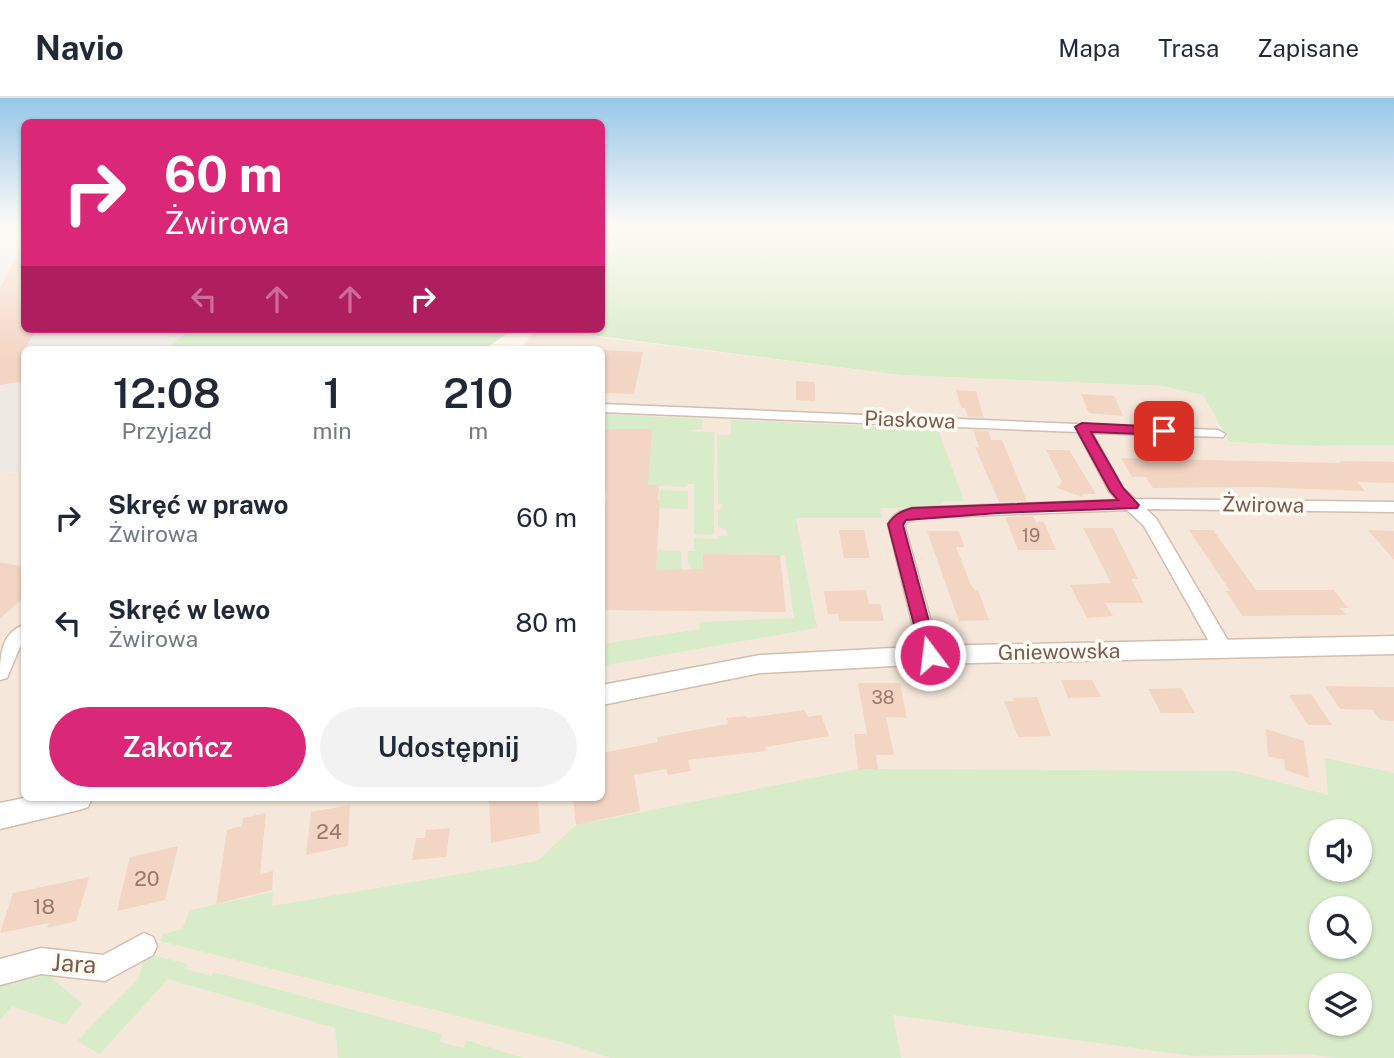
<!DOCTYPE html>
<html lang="pl">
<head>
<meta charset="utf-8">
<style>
	body { margin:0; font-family:"Public Sans",sans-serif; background:#f2f2f3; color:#1f2937; height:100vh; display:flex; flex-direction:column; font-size:26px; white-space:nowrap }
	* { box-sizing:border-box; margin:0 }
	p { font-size:23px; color:#747a83 }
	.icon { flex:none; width:38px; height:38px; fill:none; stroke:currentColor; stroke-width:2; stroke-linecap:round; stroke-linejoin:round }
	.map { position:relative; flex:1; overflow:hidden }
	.details { position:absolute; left:21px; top:248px; width:584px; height:455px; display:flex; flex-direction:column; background:#fff; border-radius:10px; box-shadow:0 2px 5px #0004 }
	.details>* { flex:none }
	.guide { position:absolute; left:21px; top:21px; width:584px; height:214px; border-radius:10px; box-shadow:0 2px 5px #0004; background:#db2777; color:#fff; overflow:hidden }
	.buttons { position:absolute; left:1309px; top:721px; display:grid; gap:14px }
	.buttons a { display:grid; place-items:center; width:63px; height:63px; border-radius:50%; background:#fff; box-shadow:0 2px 5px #0004; font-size:35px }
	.pin { position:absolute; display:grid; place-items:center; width:60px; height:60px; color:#fff; margin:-30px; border-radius:14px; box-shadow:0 4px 10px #0006 }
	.me { position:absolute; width:77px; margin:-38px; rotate:345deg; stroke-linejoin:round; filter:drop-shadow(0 0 5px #0008) }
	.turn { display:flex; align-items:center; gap:24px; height:147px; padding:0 28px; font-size:32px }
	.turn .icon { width:91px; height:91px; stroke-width:2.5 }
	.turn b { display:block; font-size:49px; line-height:60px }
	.lanes { display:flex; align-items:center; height:66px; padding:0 28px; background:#0003; justify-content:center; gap:35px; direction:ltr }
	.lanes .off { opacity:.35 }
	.eta { display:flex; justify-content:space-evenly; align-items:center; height:119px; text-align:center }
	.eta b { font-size:42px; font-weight:600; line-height:49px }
	.button { display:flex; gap:14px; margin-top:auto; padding:14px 28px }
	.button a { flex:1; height:80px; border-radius:42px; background:#db2777; color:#fff; font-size:28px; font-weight:600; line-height:80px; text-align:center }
	.button a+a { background:#f2f2f3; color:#1f2937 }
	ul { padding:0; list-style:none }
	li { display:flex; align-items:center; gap:21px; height:105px; padding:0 28px }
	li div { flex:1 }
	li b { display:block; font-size:26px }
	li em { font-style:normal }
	header { display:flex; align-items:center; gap:42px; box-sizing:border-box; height:98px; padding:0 35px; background:#fff; border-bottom:2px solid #e0e1e3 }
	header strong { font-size:33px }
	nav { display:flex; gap:38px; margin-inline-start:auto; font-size:24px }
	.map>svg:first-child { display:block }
</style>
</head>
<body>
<header>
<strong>Navio</strong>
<nav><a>Mapa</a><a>Trasa</a><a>Zapisane</a></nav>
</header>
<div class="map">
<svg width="1394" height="960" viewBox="0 0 1394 960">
	<rect width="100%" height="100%" fill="#fdf6ec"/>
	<path fill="#f5e8da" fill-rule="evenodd" d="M537,231L900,277L1161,288L1203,297L1229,344L1314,348L1394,347V960H0V374L24,375V700H602V252H519ZM1321,733H1360V772H1321ZM1321,810H1360V849H1321ZM1321,887H1360V926H1321Z"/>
	<polygon fill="#efe9e4" points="0,129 24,129 24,231 191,231 164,252 24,252 24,375 0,374"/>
	<g fill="#d8ecc9" fill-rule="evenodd">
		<polygon points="602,129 1394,129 1394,347 1314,348 1229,344 1203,297 1161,288 900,277 544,231 602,231"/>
		<polygon points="191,231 514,231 483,252 164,252"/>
		<polygon points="602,316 703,321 702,331 689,333 714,334 714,437 694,436 694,386 688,386 686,389 648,387 617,331 602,331"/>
		<polygon points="731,322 938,331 964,403 944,403 937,410 880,410 882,420 796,420 817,530 602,568 602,546 699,531 700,524 794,520 785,457 703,456 703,471 691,471 690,466 688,466 688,453 694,453 694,440 717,441 718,438 728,438 726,431 718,429 718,413 724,407 718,405 717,337 731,337"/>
		<polygon points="662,392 688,393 688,411 660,410 659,394"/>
		<polygon points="657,452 681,453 682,477 656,477"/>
		<path d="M1325,660L1394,675V960H1337L1307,956L1192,958L893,917L901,960H611L562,944L160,843L163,836L182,831L190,812L273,794L272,808L537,763L576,727L858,671L1236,673L1328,697ZM1321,733H1360V772H1321ZM1321,810H1360V849H1321ZM1321,887H1360V926H1321Z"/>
		<polygon points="152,857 188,866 186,871 211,878 214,874 442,936 440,944 463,950 466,942 524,960 338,960 335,930 168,881 100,956 77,943 139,880 143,860"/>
		<polygon points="44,874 82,905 65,927 12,908 0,922 0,882"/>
	</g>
	<g fill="#f3d5c3">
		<polygon points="24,145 24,231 36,231 24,252 24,283 0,287 0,190"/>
		<polygon points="602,252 643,254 634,296 602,295"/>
		<polygon points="796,283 815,284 815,303 796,302"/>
		<polygon points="956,292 976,293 984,320 968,319 965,310 961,310"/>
		<polygon points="1081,296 1114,298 1123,318 1089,315"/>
		<polygon points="602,331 652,331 648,387 659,387 658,403 660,402 656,472 703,471 703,456 780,457 786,514 602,512 602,433 607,394 605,394 605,388 602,388"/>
		<polygon points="973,332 989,333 991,342 1002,342 1027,403 999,404 975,349 979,349"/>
		<polygon points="1046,352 1069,352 1096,396 1084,396 1082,399 1057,390 1062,384"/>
		<polygon points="1121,360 1341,365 1339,363 1394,364 1394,385 1357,384 1365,393 1257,389 1153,390 1146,379 1132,379"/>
		<polygon points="1033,418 1036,424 1044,424 1056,452 1018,452 1005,419"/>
		<polygon points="1083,430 1113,430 1138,481 1131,481 1144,505 1105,505 1113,518 1087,520 1070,487 1111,485"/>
		<polygon points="839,432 864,432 870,460 844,460"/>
		<polygon points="1189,432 1213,432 1256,492 1334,492 1348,510 1340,510 1346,517 1242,518 1226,493 1230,493"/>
		<polygon points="1368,432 1394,433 1394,462"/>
		<polygon points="927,433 959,433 964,449 956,449 970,485 975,493 978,492 989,522 959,523"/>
		<polygon points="0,464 24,469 24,499 0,521"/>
		<polygon points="866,492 869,506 880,506 884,523 839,523 838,516 828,516 824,493"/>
		<polygon points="1061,582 1092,582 1101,599 1068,600"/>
		<polygon points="858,585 900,585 907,620 886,619 894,657 876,657 878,671 858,671 854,636 867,636"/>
		<polygon points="1325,588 1394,589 1394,623 1380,622 1373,612 1340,611"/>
		<polygon points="1181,590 1195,615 1161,615 1148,591"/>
		<polygon points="1311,596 1332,627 1308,627 1289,597"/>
		<polygon points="1037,599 1051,638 1018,639 1004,603 1014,603 1013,600"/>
		<polygon points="804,612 808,619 821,617 829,638 765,649 766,653 688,662 691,673 668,677 666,671 634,677 640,713 576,727 573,700 602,700 602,655 658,644 657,639 728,626 727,620 746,618 747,620"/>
		<polygon points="1266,631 1304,643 1309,680 1285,672 1284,662 1268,658"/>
		<polygon points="489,700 538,700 540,735 491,745"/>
		<polygon points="350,707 348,748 306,757 311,714"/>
		<polygon points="266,715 260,776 273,773 272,792 216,806 227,732 242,728 243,720"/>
		<polygon points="450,730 446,759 412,762 416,740 425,740 426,732"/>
		<polygon points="178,748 165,802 117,813 130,759"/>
		<polygon points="89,779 76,823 47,830 49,825 0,835 13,795"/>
	</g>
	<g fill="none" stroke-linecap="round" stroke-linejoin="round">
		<g stroke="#d1beb0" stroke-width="3">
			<g id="minor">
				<path d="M602,306L1218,332L1225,336L1223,339L1092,335L1123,390L1135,401L1394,404V414L1146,411L1156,420L1230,546L1233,551L1230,556L1223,559L1216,556L1144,428L1127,412L914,420L904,426L940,557L937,562L930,565L923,562L920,557L888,426C894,415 900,413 912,410L1117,402L1109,393L1078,334L602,314Z"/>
				<path d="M24,527V545L19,551L7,580L0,582C0,560 0,535 24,527Z"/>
				<polygon points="144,835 153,839 157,848 153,857 105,883 41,876 0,887 0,861 41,850 103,857"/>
			</g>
		</g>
		<g stroke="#d1beb0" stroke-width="3">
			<g id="tertiary">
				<polygon points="1394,538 1394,556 930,566 760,575 602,607 602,587 760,557 930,548"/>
				<polygon points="24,700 92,700 88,709 79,712 0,731 0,705"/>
			</g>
		</g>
		<use href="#minor" fill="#fff" fill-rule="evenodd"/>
		<use href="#tertiary" fill="#fff" fill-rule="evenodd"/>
	</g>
	<linearGradient id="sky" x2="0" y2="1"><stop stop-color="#97c7e8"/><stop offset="0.49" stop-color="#fefbf6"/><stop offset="1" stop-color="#fefbf6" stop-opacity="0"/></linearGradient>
	<rect width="1394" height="263" fill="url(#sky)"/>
	<path fill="#db2777" stroke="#8e194d" stroke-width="2" d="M1082,325L1164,329L1170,333L1164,337L1091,334L1123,390L1139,407L1137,410L998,415L906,422L903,427L938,557L936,562H923L888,426C895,416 900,414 912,410L1118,402L1110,393L1075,329Z"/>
	<g text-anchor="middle" stroke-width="7" stroke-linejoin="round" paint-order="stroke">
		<g font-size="18" fill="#987a6a">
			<text x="1031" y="444">19</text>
			<text x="883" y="606">38</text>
		</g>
		<g font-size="21" fill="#7a5c4d" stroke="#fffaf3">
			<text transform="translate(910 322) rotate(2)" y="7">Piaskowa</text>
			<text transform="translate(1263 407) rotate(1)" y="7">Żwirowa</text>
			<text transform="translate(1059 554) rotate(-1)" y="7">Gniewowska</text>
		</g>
		<g font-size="21" fill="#987a6a">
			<text x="329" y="741">24</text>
			<text x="147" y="788">20</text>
			<text x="44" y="816">18</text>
		</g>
		<g font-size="24" fill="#7a5c4d" stroke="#fffaf3">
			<text transform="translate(74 866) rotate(4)" y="8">Jara</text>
		</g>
	</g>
</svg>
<div class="buttons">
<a><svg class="icon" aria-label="sound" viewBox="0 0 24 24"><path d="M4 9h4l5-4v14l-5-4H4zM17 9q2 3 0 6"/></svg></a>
<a><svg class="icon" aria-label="search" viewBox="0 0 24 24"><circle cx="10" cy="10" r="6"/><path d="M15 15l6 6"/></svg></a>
<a><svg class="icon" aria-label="layers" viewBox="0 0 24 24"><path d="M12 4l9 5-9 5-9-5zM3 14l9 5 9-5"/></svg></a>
</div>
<div class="pin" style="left:1164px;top:333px;background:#d93025"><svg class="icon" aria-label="arrive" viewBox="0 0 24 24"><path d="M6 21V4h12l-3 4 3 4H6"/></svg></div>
<svg class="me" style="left:930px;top:557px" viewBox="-20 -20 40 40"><circle r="17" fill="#db2777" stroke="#fff" stroke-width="3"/><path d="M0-11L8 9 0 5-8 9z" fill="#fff"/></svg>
<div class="guide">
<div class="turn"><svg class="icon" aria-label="right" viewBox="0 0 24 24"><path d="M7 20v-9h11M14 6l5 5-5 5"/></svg><div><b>60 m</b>Żwirowa</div></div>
<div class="lanes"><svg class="icon off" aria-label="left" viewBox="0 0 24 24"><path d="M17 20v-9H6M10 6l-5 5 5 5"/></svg><svg class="icon off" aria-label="ahead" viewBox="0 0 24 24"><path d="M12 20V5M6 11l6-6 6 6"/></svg><svg class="icon off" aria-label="ahead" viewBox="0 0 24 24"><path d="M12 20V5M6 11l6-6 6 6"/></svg><svg class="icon" aria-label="right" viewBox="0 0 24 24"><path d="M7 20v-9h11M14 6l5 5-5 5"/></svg></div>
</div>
<section class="details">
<div class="eta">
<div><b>12:08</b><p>Przyjazd</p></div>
<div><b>1</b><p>min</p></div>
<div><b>210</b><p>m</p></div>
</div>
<ul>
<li><svg class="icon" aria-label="right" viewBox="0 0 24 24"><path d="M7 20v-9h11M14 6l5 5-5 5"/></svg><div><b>Skręć w prawo</b><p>Żwirowa</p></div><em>60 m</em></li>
<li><svg class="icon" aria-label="left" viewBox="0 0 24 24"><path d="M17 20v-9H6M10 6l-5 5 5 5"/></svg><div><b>Skręć w lewo</b><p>Żwirowa</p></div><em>80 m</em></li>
</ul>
<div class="button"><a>Zakończ</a><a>Udostępnij</a></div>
</section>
</div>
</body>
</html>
